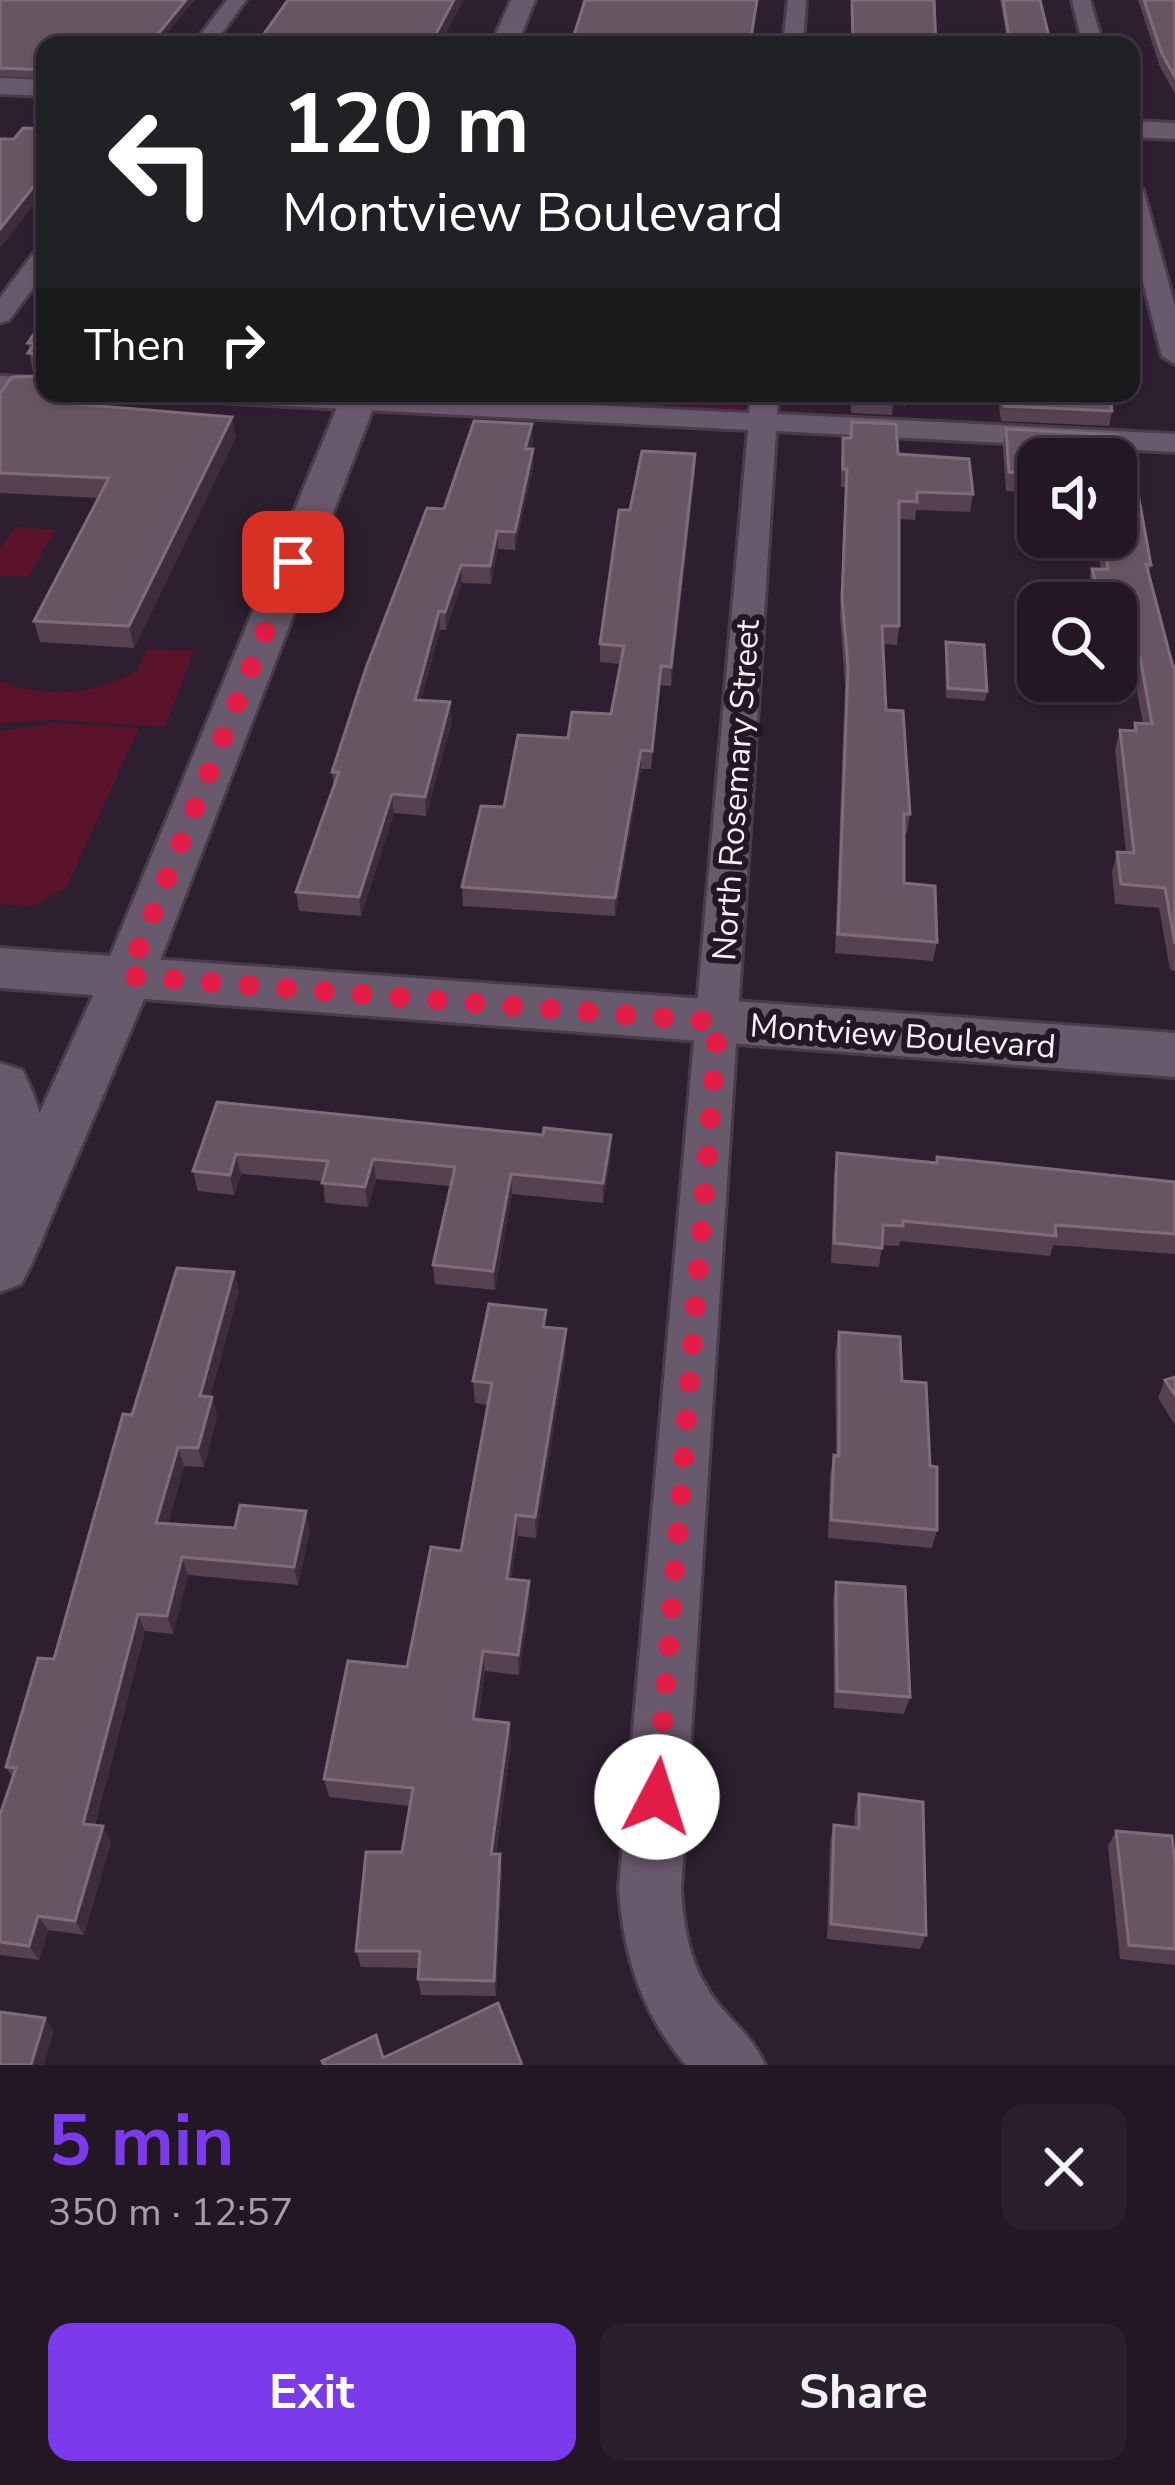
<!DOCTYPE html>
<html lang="en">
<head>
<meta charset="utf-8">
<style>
	body { margin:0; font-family:"Nunito Sans",sans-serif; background:#2a202b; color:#f1f3f6; height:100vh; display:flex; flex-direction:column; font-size:45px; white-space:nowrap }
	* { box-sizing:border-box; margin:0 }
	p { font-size:39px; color:#a29fa6 }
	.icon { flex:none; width:66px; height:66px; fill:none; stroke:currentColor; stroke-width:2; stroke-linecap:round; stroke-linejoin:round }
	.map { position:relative; height:2065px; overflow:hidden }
	.sheet { display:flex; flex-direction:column; background:#221723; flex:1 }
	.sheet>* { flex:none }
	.banner { position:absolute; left:36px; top:36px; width:1104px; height:366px; border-radius:24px; box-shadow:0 3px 9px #0004,0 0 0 3px #3f3641; background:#202124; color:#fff; overflow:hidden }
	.buttons { position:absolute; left:1017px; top:438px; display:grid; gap:24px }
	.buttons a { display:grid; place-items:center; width:120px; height:120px; border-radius:24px; background:#221723; box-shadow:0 3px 9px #0004,0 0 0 3px #3f3641; font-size:60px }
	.pin { position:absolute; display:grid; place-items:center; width:102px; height:102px; color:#fff; margin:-51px; border-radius:24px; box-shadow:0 6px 18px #0006 }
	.me { position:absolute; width:132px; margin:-66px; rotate:5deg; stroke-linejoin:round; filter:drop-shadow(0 0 9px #0008) }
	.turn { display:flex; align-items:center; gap:42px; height:252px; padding:0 48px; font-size:54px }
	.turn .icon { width:156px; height:156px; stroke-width:2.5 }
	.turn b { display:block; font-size:84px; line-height:102px }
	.then { display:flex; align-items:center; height:114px; padding:0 48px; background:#0003; gap:24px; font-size:45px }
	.round { display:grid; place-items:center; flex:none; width:126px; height:126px; border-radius:24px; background:#2a202b }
	.summary { display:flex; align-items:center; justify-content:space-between; height:204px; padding:0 48px }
	h1 { font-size:72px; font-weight:700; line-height:90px; color:#7c3aed }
	.primary-button { display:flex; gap:24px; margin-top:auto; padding:24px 48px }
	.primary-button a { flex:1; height:138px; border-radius:24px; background:#7c3aed; color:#fff; font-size:48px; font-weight:700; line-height:138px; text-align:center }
	.primary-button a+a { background:#2a202b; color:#f1f3f6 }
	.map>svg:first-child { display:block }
</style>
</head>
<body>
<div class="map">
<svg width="1175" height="2065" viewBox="0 0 1175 2065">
	<rect width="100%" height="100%" fill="#2d1f2f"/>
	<g fill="#5b132c">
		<polygon points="426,393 744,393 743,409"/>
		<polygon points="14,527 56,530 28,577 0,575 0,550"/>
		<path d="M148,649L194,651L165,727L46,719L0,724V681C44,698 96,696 136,671Z"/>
		<polygon points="55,723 139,728 66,888 32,906 0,904 0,731"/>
	</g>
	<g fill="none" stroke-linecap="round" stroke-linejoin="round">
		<g stroke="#473c49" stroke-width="6">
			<g id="minor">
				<polygon points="227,0 246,0 213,45 193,45"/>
				<polygon points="788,0 806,0 803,45 783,45"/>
				<polygon points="1072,0 1090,0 1103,45 1083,45"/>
				<polygon points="1131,182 1143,189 1175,307 1175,364 1162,356 1131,235"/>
				<polygon points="45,248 45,272 9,320 0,323 0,298 36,250"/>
				<polygon points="0,376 45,378 45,393 50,393 45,394 0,392"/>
				<path d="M180,393H358L749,413L751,393H779L777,414L1175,434V452L776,431L681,1888C684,1932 690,1969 719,2005C736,2026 754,2039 765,2065H686C642,2014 623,1955 619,1888L748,430L194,401Z"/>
			</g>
		</g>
		<g stroke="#473c49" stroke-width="6">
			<g id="tertiary">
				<polygon points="511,0 535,0 517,45 491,45"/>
				<polygon points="0,78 45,80 45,96 0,94"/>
				<polygon points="1131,121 1175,123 1175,139 1131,137"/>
				<polygon points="343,393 379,393 154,976 30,1267 21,1284 0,1292 0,1200 102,976"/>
			</g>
		</g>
		<g stroke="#473c49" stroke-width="6">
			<g id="secondary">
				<polygon points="0,948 1175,1033 1175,1077 0,988"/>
				<path d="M0,1063L22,1070C47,1115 63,1201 38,1249L15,1256L0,1251Z"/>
			</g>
		</g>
		<use href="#minor" fill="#69596c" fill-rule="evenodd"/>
		<use href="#tertiary" fill="#69596c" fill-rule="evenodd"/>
		<use href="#secondary" fill="#69596c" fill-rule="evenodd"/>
	</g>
	<g fill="#55424e">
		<polygon points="0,0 194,0 157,45 45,45 45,78 0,76"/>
		<polygon points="1000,0 1040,0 1051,45 1008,45"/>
		<polygon points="1138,0 1175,0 1175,94 1160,67"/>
		<polygon points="45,317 45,374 33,373 28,343"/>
		<polygon points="74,393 68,403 236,437 134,648 40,642 34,621 98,498 0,493 0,394"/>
		<polygon points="851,393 908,393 906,406 893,405 892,415 851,413"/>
		<polygon points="997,393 1110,393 1112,411 1109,426 1001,421"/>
		<polygon points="852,422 898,454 973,494 970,512 916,510 915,520 899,519 899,626 897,645 883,644 886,710 910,814 907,833 904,833 904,883 937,942 933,961 835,953 845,686 840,616 845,487 841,487 841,455 843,438 850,438"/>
		<polygon points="1006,429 1117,435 1129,488 1137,488 1151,565 1149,573 1173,667 1175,667 1175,971 1170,970 1159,908 1115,904 1112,872 1117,852 1126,852 1115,750 1120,730 1133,731 1135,723 1143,723 1134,677 1116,676 1116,603 1070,603 1074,584 1088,585 1092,569 1101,569 1096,537 1116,537 1116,459 1038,459 1038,493 1006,491 1003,447"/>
		<polygon points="533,441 530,449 533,467 515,550 498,549 491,584 462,583 446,630 440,630 421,700 452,721 426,816 394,813 361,916 299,911 296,892 334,787 332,772"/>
		<polygon points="695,471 671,686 660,685 651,769 641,769 615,916 463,906 462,887 504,807 568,738 611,714 620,664 600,662 600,644 630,510"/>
		<polygon points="946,642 987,691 985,701 946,698 945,652"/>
		<polygon points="217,1102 543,1135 611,1135 611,1155 603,1203 512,1194 495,1290 435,1284 433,1265 450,1186 376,1179 368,1207 325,1203 323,1181 241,1174 234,1195 198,1191 193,1171"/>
		<polygon points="837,1153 936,1163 937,1157 1175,1182 1175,1254 1053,1245 1050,1256 900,1241 899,1246 882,1245 879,1267 831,1263 834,1173"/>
		<polygon points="234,1272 239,1291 210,1397 212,1397 217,1416 204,1467 184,1466 168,1524 235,1528 310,1529 298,1585 188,1575 173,1634 145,1631 95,1825 111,1842 84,1935 48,1930 39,1960 0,1955 0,1815 13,1778 6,1767 54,1659 132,1415"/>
		<polygon points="546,1328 566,1329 566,1352 536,1538 518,1536 511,1579 530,1602 519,1675 485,1671 478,1720 509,1723 511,1742 496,1854 502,1871 496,1996 421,1995 418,1979 419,1968 361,1967 356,1951 402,1852 410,1806 329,1797 324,1779 407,1667 461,1551 488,1405 475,1403 473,1381"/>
		<polygon points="839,1332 930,1466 937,1530 932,1548 828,1538 830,1474 834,1455 836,1455 835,1352"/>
		<polygon points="1175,1377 1175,1425 1158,1398 1165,1380"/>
		<polygon points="836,1582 910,1697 904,1714 834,1708 833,1600"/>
		<polygon points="859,1794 926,1935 920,1949 827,1939 830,1841 834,1825 854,1828 855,1810"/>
		<polygon points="1116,1831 1175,1863 1175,1965 1120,1959 1108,1846"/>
	</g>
	<g fill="#3e2c3a">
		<polygon points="186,0 194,0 157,45 149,45"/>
		<polygon points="454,0 464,0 440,45 430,45"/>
		<polygon points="45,172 45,190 0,248 0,229"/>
		<polygon points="57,393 74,393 56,422 52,402"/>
		<polygon points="232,417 236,437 134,648 129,626"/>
		<polygon points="532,424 533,441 525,467 525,449"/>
		<polygon points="533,449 533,467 515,550 515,532"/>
		<polygon points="695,454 695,471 671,686 671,667"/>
		<polygon points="497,531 498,549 491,584 490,566"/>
		<polygon points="461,565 462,583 446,630 445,612"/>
		<polygon points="439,611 440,630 416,719 415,700"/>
		<polygon points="450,702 452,721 426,816 425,797"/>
		<polygon points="641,750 641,769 615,916 615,898"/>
		<polygon points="392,794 394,813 361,916 359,897"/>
		<polygon points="611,1135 611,1155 603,1203 603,1183"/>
		<polygon points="236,1154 241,1174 234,1195 230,1175"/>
		<polygon points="373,1159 376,1179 368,1207 365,1187"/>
		<polygon points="511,1174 512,1194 495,1290 493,1271"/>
		<polygon points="234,1272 239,1291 205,1415 200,1396"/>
		<polygon points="566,1329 566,1352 536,1538 535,1517"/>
		<polygon points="212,1397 217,1416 204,1467 198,1448"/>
		<polygon points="178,1447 184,1466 163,1541 156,1523"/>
		<polygon points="306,1511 310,1529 298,1585 294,1567"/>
		<polygon points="516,1515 518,1536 508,1599 507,1579"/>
		<polygon points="182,1557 188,1575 173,1634 167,1616"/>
		<polygon points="529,1581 530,1602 519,1675 518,1655"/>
		<polygon points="138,1614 145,1631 91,1839 83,1824"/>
		<polygon points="483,1651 485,1671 475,1738 473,1719"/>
		<polygon points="509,1723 511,1742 493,1871 491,1854"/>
		<polygon points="103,1826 111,1842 84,1935 75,1921"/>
		<polygon points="500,1854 502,1871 496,1996 494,1981"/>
		<polygon points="38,1916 48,1930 39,1960 29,1946"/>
		<polygon points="45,2018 54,2031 44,2065 31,2065"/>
	</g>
	<g fill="#675561" stroke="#7e6d79" stroke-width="3">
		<polygon points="0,0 186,0 149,45 45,45 45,70 0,68"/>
		<polygon points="288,0 454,0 430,45 256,45"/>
		<polygon points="585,0 757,0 750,44 571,45"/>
		<polygon points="852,0 934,0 936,45 853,45"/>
		<polygon points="1003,0 1040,0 1051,45 1016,45 1014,37 1009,37"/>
		<polygon points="1144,0 1175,0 1175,77 1162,54"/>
		<polygon points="23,128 45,129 45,172 0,229 0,139 14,139"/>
		<polygon points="45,317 45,360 44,355 28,353 35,343 28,343"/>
		<polygon points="45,376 45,393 57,393 52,402 232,417 129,626 34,621 109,478 0,473 0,394 12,377"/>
		<polygon points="852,393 893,393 894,400 852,398"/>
		<polygon points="1002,393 1110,393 1112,411 1004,406"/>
		<polygon points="474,421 532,424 525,449 533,449 515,532 497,531 490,566 461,565 445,612 439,611 415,700 450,702 425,797 392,794 359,897 296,892 339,772 332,772 366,668 427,508 444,509"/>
		<polygon points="852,422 896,424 898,454 969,459 973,494 917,492 917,502 899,501 899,626 882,626 886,710 903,711 910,814 904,814 904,883 935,886 937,942 838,934 848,667 842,598 847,469 843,469 843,438 851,438"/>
		<polygon points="1006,429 1117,435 1129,488 1137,488 1151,565 1146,564 1173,667 1175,667 1175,944 1165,888 1121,884 1117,852 1134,853 1120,730 1136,731 1135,723 1152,724 1140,657 1116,656 1116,603 1078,603 1074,584 1096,585 1092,569 1108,569 1103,537 1116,537 1116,459 1038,459 1038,474 1009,472"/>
		<polygon points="642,451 695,454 671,667 661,666 652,751 641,750 615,898 462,887 481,806 504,807 518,735 568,738 572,712 611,714 624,646 600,644 619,510 630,510"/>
		<polygon points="946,642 984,645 987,691 948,688"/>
		<polygon points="217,1102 543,1135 544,1128 611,1135 603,1183 511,1174 493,1271 433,1265 455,1167 373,1159 365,1187 322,1183 328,1161 236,1154 230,1175 193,1171"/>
		<polygon points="837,1153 937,1163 937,1157 1175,1182 1175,1234 1055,1225 1056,1236 903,1221 903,1226 883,1225 882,1248 834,1243"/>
		<polygon points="177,1268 234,1272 200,1396 212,1397 198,1448 178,1447 156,1523 235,1528 240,1505 306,1511 294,1567 182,1557 167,1616 138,1614 83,1824 103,1826 75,1921 38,1916 29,1946 0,1942 0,1815 16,1768 6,1767 38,1658 54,1659 123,1414 132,1415"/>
		<polygon points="489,1304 546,1310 543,1327 566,1329 535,1517 516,1515 507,1579 529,1581 518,1655 483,1651 473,1719 509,1723 491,1854 500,1854 494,1981 418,1979 420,1951 356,1951 366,1852 402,1852 413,1788 324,1779 348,1661 407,1667 431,1547 461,1551 492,1383 473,1381"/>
		<polygon points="839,1332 900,1337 902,1381 926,1383 930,1466 937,1467 937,1530 831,1520 834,1455 839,1456"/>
		<polygon points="1175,1377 1175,1395 1165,1380"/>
		<polygon points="836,1582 905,1587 910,1697 837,1691"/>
		<polygon points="859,1794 923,1802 926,1935 831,1924 834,1825 859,1828"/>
		<polygon points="1116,1831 1172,1836 1175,1863 1175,1949 1129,1945"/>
		<polygon points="498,2003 522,2065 324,2065 322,2061 376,2035 383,2058"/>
		<polygon points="0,2012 45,2018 31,2065 0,2065"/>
	</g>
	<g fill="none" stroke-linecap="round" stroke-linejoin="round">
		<polyline stroke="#e11d48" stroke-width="21" stroke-dasharray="0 37.8" points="293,562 128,976 718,1022 657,1797"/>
	</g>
	<g text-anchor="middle" stroke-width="12" stroke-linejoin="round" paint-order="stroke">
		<g font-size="33" fill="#f9f0fb" stroke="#231625">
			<text transform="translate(735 790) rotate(-86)" y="12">North Rosemary Street</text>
			<text transform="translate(903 1035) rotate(4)" y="12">Montview Boulevard</text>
		</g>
	</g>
</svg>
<div class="buttons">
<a><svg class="icon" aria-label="sound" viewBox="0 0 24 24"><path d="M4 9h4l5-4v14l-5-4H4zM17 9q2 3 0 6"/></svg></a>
<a><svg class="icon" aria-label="search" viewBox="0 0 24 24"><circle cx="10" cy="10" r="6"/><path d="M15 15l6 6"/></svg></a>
</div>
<div class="pin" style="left:293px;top:562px;background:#d93025"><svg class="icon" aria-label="arrive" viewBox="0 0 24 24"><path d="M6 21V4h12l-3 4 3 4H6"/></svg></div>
<svg class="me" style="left:657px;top:1797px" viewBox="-20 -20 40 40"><circle r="19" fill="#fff"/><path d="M0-13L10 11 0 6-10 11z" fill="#e11d48"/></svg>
<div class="banner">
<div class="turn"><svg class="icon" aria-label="left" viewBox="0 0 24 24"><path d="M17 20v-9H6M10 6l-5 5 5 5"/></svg><div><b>120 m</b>Montview Boulevard</div></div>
<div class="then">Then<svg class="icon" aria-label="right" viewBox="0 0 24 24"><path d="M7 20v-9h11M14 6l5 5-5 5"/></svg></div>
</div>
</div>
<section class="sheet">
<div class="summary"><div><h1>5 min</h1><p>350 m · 12:57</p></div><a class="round"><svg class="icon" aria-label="close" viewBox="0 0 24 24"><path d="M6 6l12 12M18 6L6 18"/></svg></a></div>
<div class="primary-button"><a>Exit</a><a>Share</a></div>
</section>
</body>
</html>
